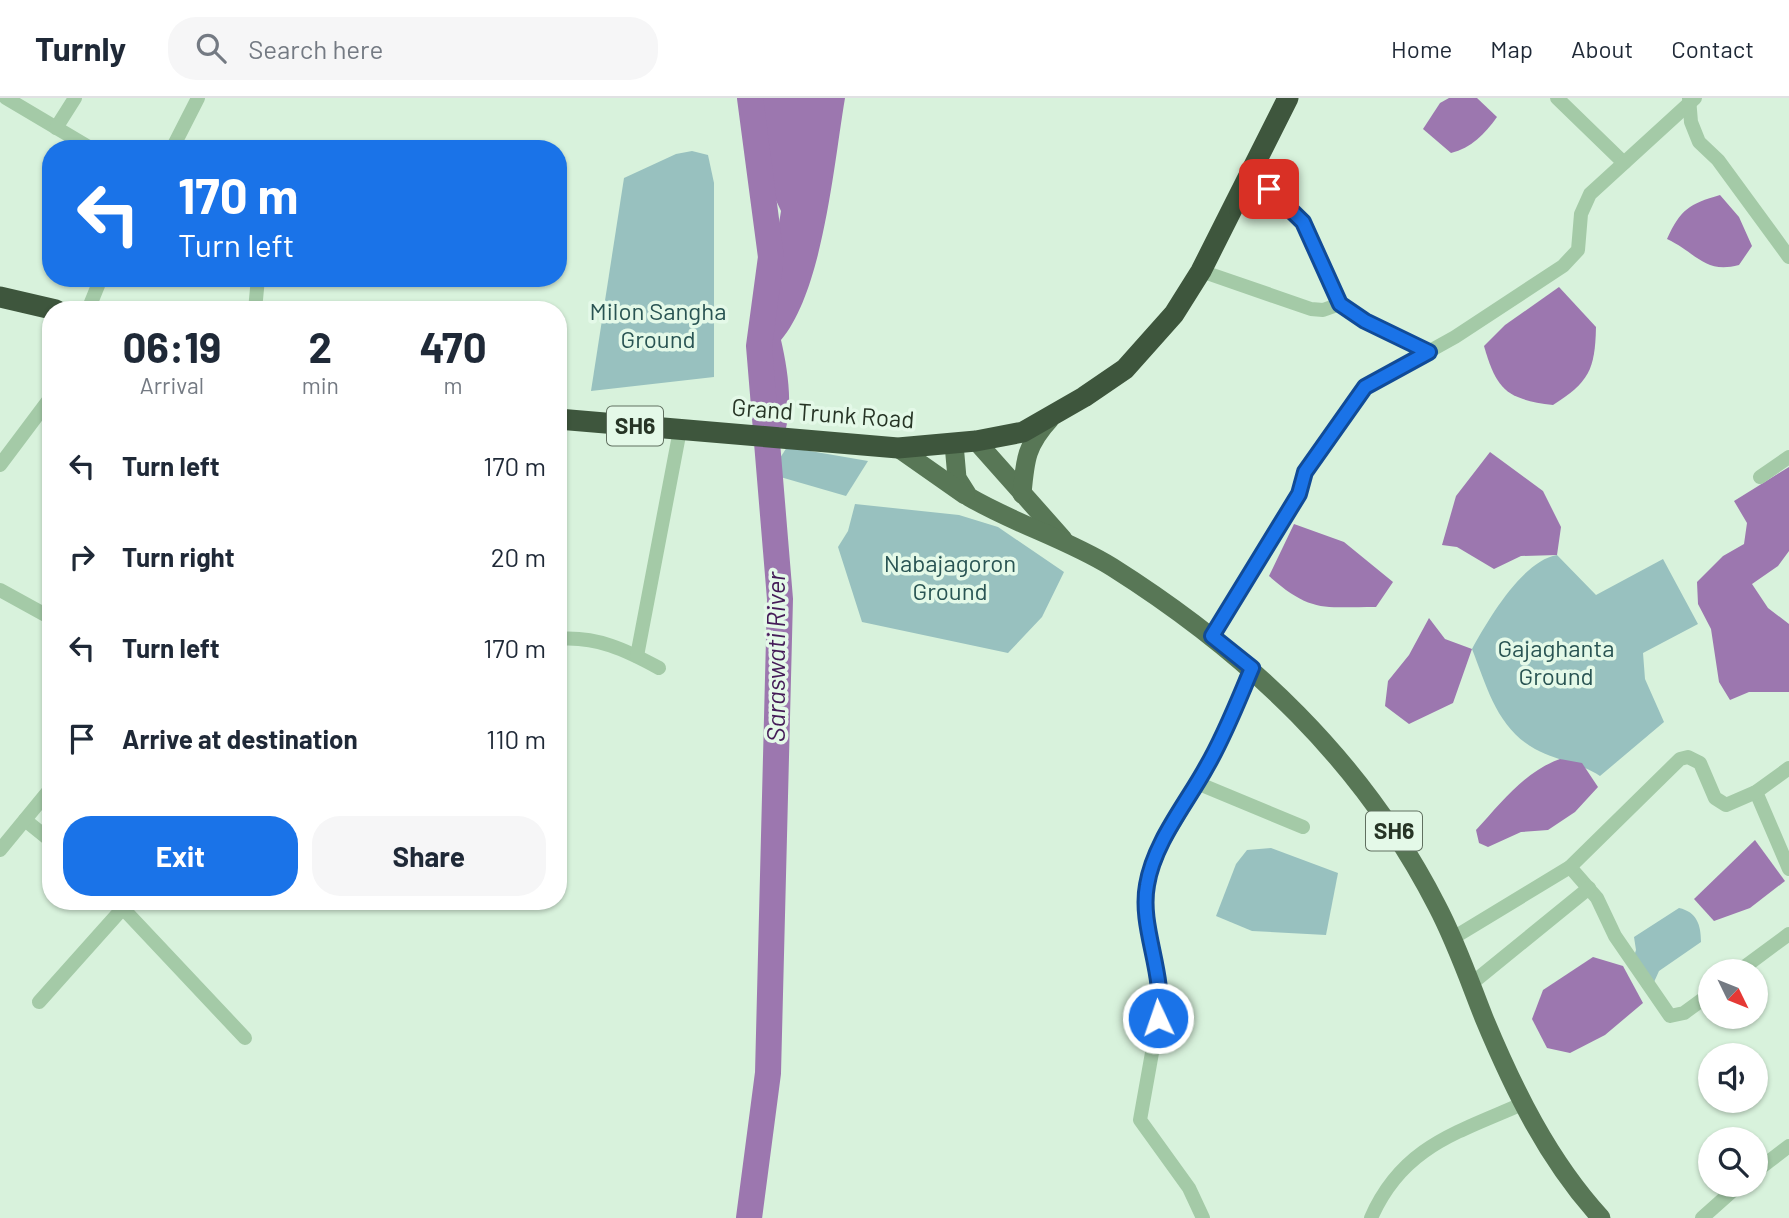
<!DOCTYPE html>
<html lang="en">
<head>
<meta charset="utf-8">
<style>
	body { margin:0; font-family:Barlow,sans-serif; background:#f6f6f7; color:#1f2937; height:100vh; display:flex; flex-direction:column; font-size:26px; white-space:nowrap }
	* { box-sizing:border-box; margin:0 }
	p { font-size:23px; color:#747a83 }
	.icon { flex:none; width:38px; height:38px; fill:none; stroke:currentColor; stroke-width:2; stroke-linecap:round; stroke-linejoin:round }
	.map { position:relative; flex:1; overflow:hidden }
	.drawer { position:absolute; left:42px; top:203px; width:525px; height:609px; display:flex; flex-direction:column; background:#fff; border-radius:28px; box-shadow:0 2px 5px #0004 }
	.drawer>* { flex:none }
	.hud { position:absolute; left:42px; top:42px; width:525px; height:147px; border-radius:28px; box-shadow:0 2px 5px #0004; background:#1a73e8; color:#fff; overflow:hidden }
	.needle { width:46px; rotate:133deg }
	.tools { position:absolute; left:1698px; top:861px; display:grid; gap:14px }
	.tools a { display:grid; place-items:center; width:70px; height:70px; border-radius:50%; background:#fff; box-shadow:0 2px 5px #0004; font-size:35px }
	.pin { position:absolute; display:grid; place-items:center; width:60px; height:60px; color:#fff; margin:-30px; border-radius:14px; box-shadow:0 4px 10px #0006 }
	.me { position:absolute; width:77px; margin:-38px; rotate:357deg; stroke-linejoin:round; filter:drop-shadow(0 0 5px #0008) }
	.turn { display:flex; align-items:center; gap:24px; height:147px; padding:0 21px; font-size:32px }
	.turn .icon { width:91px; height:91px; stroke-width:2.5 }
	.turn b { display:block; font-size:49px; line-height:60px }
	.eta { display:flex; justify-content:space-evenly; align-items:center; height:119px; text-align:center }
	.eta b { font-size:42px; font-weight:700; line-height:49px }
	.action { display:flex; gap:14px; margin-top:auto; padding:14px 21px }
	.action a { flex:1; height:80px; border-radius:28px; background:#1a73e8; color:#fff; font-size:28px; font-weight:700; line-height:80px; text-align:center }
	.action a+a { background:#f6f6f7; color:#1f2937 }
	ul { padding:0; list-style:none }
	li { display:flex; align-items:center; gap:21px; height:91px; padding:0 21px }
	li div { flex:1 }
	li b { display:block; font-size:26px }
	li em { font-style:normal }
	header { display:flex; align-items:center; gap:42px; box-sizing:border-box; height:98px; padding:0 35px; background:#fff; border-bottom:2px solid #e0e1e3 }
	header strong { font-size:33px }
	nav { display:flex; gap:38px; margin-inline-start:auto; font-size:24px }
	.search { width:490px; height:63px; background:#f6f6f7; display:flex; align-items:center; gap:18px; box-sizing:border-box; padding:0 24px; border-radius:28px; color:#747a83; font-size:26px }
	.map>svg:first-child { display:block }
</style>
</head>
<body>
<header>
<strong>Turnly</strong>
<div class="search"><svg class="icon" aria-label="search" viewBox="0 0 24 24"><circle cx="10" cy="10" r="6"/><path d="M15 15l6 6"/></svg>Search here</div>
<nav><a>Home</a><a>Map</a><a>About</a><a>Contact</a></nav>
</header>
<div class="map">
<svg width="1789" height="1120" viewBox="0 0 1789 1120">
	<rect width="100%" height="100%" fill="#d8f2dc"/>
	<g fill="#98c1bf">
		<polygon points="692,53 708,57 714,85 714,279 591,293 624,80 676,56"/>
		<polygon points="787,349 868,363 846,398 770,376"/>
		<polygon points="855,406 959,417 998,429 1064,474 1042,519 1008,555 862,524 838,449 848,433"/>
		<path d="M1557,457L1596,497L1663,461L1698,526L1643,555L1645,581L1664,624L1600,678C1579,664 1557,663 1535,651C1497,630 1487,589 1472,551C1488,522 1522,463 1557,457Z"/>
		<polygon points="1271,750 1338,775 1326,837 1252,833 1216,818 1236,766 1247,752"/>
		<path d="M1679,810C1697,814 1701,827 1701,844L1659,873L1650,893L1631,868L1636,852L1634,839Z"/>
	</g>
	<g fill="#9c77af">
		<path d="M750,0H845C834,65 823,193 781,242C787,268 793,304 786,330L766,329L759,248L781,113L758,64Z"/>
		<path d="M1449,0H1477L1497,19C1485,36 1471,50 1451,55L1423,31L1440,5Z"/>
		<path d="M1720,97L1739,119L1752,148L1739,167C1704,176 1697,155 1667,141C1681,111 1689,106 1720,97Z"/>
		<path d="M1559,189L1596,229C1595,272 1589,284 1553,307C1507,301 1497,293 1484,248L1505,227Z"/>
		<polygon points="1490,354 1543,393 1561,429 1557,457 1521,458 1494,471 1457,449 1442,447 1456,398"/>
		<polygon points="1789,369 1789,453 1778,468 1752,486 1768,510 1789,526 1789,594 1749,594 1730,602 1719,584 1711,531 1698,506 1697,484 1723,458 1744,446 1747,425 1734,403"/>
		<path d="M1294,426L1344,444L1393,484L1376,509C1324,509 1311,515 1269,478Z"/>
		<polygon points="1429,520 1445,541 1472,551 1453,605 1409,626 1385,608 1388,583 1409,557"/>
		<path d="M1560,661L1582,665L1598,689L1575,714L1548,732L1521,734L1488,749L1479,745L1476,732C1502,704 1524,674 1560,661Z"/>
		<polygon points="1755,742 1785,783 1750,810 1714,823 1694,801"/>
		<polygon points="1593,859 1623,868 1643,905 1605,937 1570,955 1547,950 1532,921 1543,892"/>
	</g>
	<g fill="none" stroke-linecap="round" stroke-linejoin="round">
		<polyline stroke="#9c77af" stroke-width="26" points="749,1120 768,975 780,501 759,248 771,159 750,0"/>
		<g stroke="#a4caa7" stroke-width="14">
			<polyline points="6,0 92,51"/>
			<polyline points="1557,0 1624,65"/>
			<polyline points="1689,0 1691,24 1699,44 1718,62 1789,159"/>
			<polyline points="56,30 75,0"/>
			<polyline points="172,51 198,0"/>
			<polyline points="1251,76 1303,124 1340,206 1365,223 1428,254"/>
			<polyline points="1201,173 1311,211 1323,212 1340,206"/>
			<polyline points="88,212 101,180"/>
			<polyline points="255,212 258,180"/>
			<polyline points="0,367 51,299"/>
			<polyline points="1760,379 1789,359"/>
			<polyline points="0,492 51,520"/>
			<polyline points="1212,538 1299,396 1305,375 1365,289 1455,239 1563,168 1578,152 1581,116 1590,96 1695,0"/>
			<path d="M558,541C597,538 626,552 659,570"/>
			<polyline points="637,558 680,332"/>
			<polyline points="1197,685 1303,729"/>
			<polyline points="1756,694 1789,771"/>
			<polyline points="25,722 51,743"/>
			<polyline points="0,752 51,690"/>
			<polyline points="1570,769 1597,800 1615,838 1670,918 1684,915 1710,896"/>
			<polyline points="116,803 245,940"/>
			<polyline points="1453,840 1570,769 1680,661 1688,659 1700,665 1715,700 1726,707 1756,694 1789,670"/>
			<polyline points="1739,873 1789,836"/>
			<polyline points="1471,886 1589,790"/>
			<polyline points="39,904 123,810"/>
			<polyline points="1755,1074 1789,1048"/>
			<polyline points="1203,1120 1189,1090 1140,1022 1160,910 1145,801 1147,784 1161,748 1209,666 1253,570"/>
			<path d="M1371,1120C1402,1049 1456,1035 1522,1006"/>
			<polyline points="1702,1120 1739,1087"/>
		</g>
		<g stroke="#587756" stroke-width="19">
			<polyline points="976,343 1063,441"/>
			<path d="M954,346L957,380L969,399C1015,426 1067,441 1112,469C1248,555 1363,663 1437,808C1456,844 1469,882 1484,920C1514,992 1548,1062 1601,1120"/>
			<polyline points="898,350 965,397"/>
			<path d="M1022,396C1025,362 1026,347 1050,321"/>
		</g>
		<g stroke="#3e563d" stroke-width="21">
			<polyline points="0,199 56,212"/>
			<polyline points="558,321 898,350 976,343 1023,334 1084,299 1125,271 1174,216 1201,173 1288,0"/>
		</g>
	</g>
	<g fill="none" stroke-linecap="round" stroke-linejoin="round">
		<g stroke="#114b97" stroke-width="18">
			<path id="route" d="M1158,920C1166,876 1139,830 1147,787C1154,744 1187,705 1207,668C1225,637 1238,603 1252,570L1212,538L1299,396L1305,374L1365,289L1429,254L1365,223L1340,206L1303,124L1269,91"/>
		</g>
		<use href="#route" stroke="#1a73e8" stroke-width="12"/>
	</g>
	<g text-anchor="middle" stroke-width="7" stroke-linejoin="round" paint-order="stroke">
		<g fill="#e4f9e8" stroke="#607060" stroke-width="2">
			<rect x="607" y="308.5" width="56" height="39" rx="5"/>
			<rect x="1366" y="713.5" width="56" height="39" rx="5"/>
		</g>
		<g font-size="23" font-weight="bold" fill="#273526">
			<text x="635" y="336">SH6</text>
			<text x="1394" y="741">SH6</text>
		</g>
		<g font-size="24" fill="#295453" stroke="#e4f9e8">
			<text x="658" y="222">Milon Sangha<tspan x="658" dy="28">Ground</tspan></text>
			<text x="950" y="474">Nabajagoron<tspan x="950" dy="28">Ground</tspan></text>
			<text x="1556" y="559">Gajaghanta<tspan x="1556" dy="28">Ground</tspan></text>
		</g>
		<g font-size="24" fill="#273526" stroke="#e4f9e8">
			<text transform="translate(823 316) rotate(4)" y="8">Grand Trunk Road</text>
		</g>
		<g font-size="26" font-style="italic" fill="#441b57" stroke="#e4f9e8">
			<text transform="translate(776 559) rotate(-90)" y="9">Saraswati River</text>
		</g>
	</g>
</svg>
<div class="tools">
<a><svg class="needle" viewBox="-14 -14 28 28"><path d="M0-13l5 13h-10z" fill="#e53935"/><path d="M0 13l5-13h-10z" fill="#747a83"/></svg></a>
<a><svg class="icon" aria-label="sound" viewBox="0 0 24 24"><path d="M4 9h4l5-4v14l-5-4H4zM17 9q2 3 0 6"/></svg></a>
<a><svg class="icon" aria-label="search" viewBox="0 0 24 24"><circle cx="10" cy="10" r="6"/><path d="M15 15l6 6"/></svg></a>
</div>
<div class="pin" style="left:1269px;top:91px;background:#d93025"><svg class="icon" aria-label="arrive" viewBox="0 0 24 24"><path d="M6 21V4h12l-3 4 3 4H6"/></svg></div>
<svg class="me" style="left:1158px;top:920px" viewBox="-20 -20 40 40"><circle r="17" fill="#1a73e8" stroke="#fff" stroke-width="3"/><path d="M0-11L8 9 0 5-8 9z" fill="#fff"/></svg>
<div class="hud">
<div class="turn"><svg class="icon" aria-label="left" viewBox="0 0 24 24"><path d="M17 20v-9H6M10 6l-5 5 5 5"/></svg><div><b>170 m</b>Turn left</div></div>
</div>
<section class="drawer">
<div class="eta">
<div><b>06:19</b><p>Arrival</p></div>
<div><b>2</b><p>min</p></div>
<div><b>470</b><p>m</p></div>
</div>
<ul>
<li><svg class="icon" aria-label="left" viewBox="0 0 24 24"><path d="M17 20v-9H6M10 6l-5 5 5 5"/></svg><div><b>Turn left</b></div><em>170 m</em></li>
<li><svg class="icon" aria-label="right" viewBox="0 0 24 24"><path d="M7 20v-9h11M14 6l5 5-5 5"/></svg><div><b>Turn right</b></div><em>20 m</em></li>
<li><svg class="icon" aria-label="left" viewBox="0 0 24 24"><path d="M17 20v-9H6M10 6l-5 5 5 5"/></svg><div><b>Turn left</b></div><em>170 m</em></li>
<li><svg class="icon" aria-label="arrive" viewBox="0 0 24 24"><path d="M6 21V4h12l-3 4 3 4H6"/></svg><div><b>Arrive at destination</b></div><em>110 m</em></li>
</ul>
<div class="action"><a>Exit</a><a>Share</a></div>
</section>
</div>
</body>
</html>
